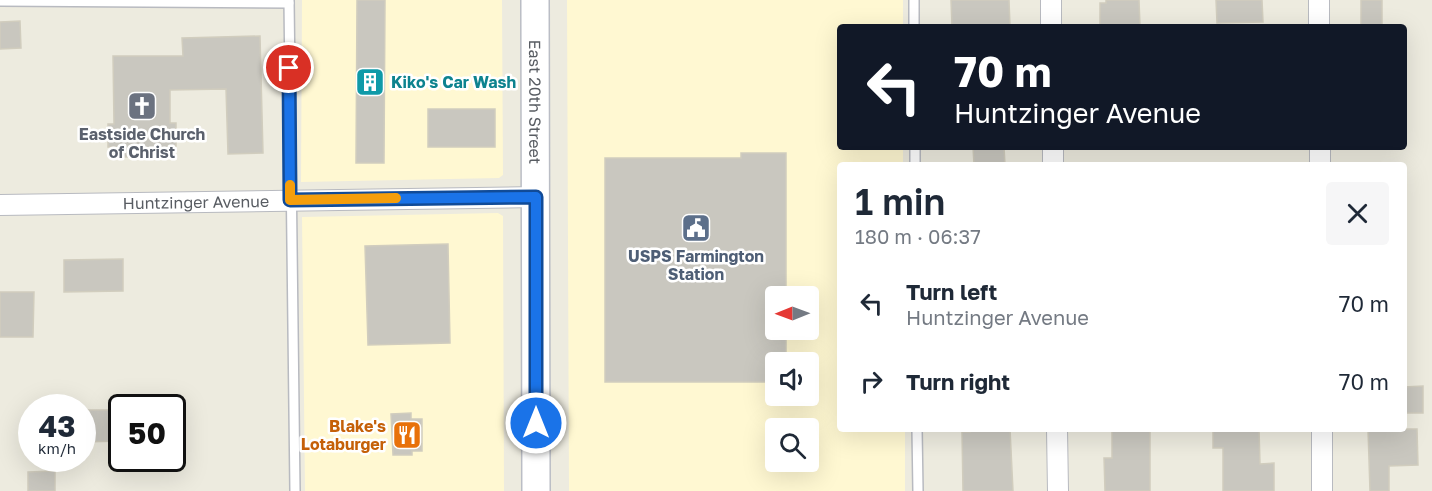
<!DOCTYPE html>
<html lang="en">
<head>
<meta charset="utf-8">
<style>
	body { margin:0; font-family:"Golos Text",sans-serif; background:#f6f6f7; color:#1f2937; height:100vh; display:flex; flex-direction:column; font-size:22px; white-space:nowrap }
	* { box-sizing:border-box; margin:0 }
	p { font-size:20px; color:#747a83 }
	.icon { flex:none; width:33px; height:33px; fill:none; stroke:currentColor; stroke-width:2; stroke-linecap:round; stroke-linejoin:round }
	.map { position:relative; flex:1; overflow:hidden }
	.sheet { position:absolute; left:837px; top:162px; width:570px; height:270px; display:flex; flex-direction:column; background:#fff; border-radius:6px; box-shadow:0 6px 24px #0002 }
	.sheet>* { flex:none }
	.banner { position:absolute; left:837px; top:24px; width:570px; height:126px; border-radius:6px; box-shadow:0 6px 24px #0002; background:#111827; color:#fff; overflow:hidden }
	.needle { width:39px; rotate:269deg }
	.controls { position:absolute; left:765px; top:286px; display:grid; gap:12px }
	.controls a { display:grid; place-items:center; width:54px; height:54px; border-radius:6px; background:#fff; box-shadow:0 6px 24px #0002; font-size:30px }
	.speed { position:absolute; left:18px; top:394px; display:flex; gap:12px; font-size:30px; font-weight:700; text-align:center }
	.speed>* { display:grid; place-content:center; width:78px; height:78px; border-radius:50%; background:#fff; box-shadow:0 6px 24px #0002; line-height:1 }
	.speed small { font-size:15px; font-weight:400 }
	.speed .limit { border:3px solid #111; border-radius:9px; background:#fff; color:#111 }
	.pin { position:absolute; display:grid; place-items:center; width:51px; height:51px; color:#fff; margin:-26px; border:3px solid #fff; border-radius:50%; box-shadow:0 2px 6px #0007 }
	.me { position:absolute; width:66px; margin:-33px; rotate:0deg; stroke-linejoin:round; filter:drop-shadow(0 0 4px #0008) }
	.turn { display:flex; align-items:center; gap:21px; height:126px; padding:0 18px; font-size:27px }
	.turn .icon { width:78px; height:78px; stroke-width:2.5 }
	.turn b { display:block; font-size:42px; line-height:51px }
	.round { display:grid; place-items:center; flex:none; width:63px; height:63px; border-radius:6px; background:#f6f6f7 }
	.headline { display:flex; align-items:center; justify-content:space-between; height:102px; padding:0 18px }
	h1 { font-size:36px; font-weight:600; line-height:45px }
	ul { padding:0; list-style:none }
	li { display:flex; align-items:center; gap:18px; height:78px; padding:0 18px }
	li div { flex:1 }
	li b { display:block; font-size:22px }
	li em { font-style:normal }
	.map>svg:first-child { display:block }
</style>
</head>
<body>
<div class="map">
<svg width="1432" height="491" viewBox="0 0 1432 491">
	<rect width="100%" height="100%" fill="#edebdf"/>
	<g fill="#fff8d2" fill-rule="evenodd">
		<polygon points="302,0 502,0 503,175 499,178 301,182"/>
		<path d="M567,0H903V27H840V147H903V165H840V429H905V491H569ZM776,297H808V330H776ZM776,363H808V396H776ZM776,429H808V462H776Z"/>
		<polygon points="498,213 503,216 504,491 305,491 302,217"/>
	</g>
	<g fill="#c9c7bf" stroke="#d1cdbe" stroke-width="1.5">
		<polygon points="357,0 385,0 384,163 356,163"/>
		<polygon points="951,0 1009,0 1010,27 952,27"/>
		<polygon points="1106,0 1139,0 1140,27 1100,27 1100,3 1106,3"/>
		<polygon points="1216,0 1262,0 1263,22 1217,23"/>
		<rect x="1361" y="0" width="21" height="25"/>
		<polygon points="20,21 21,48 0,49 0,22"/>
		<polygon points="260,36 263,153 228,154 226,89 170,90 170,123 176,123 176,146 168,146 168,157 116,157 116,147 108,147 108,124 114,124 113,56 183,56 182,38"/>
		<rect x="428" y="109" width="67" height="38"/>
		<polygon points="973,147 1004,147 1005,165 974,165"/>
		<polygon points="741,153 786,153 786,297 776,297 776,330 786,330 786,363 776,363 776,382 605,382 605,158 741,158"/>
		<polygon points="448,244 450,343 368,345 365,246"/>
		<polygon points="123,259 123,291 64,292 64,260"/>
		<polygon points="0,292 34,292 33,337 0,337"/>
		<polygon points="1423,386 1423,413 1404,413 1404,387"/>
		<polygon points="82,410 120,410 121,441 82,442"/>
		<polygon points="411,413 411,419 422,419 422,451 412,451 412,455 393,455 391,414"/>
		<polygon points="970,429 1010,429 1013,491 963,491 962,432 970,432"/>
		<polygon points="1112,429 1150,429 1150,491 1105,491 1104,458 1112,458"/>
		<polygon points="1213,429 1259,429 1260,464 1274,463 1274,491 1223,491 1223,448 1213,448"/>
		<polygon points="1368,429 1417,429 1418,465 1389,466 1389,491 1370,491"/>
		<polygon points="55,471 55,491 28,491 28,472"/>
	</g>
	<g fill="none" stroke-linecap="round" stroke-linejoin="round">
		<g stroke="#b8bac0" stroke-width="12">
			<g id="service">
				<polyline points="289,0 295,491"/>
				<polyline points="914,0 914,27"/>
				<polyline points="0,1 289,3"/>
				<polyline points="915,147 915,165"/>
				<polyline points="917,429 918,491"/>
			</g>
		</g>
		<g stroke="#b8bac0" stroke-width="22">
			<g id="minor">
				<polyline points="1051,0 1051,27"/>
				<polyline points="1319,0 1319,27"/>
				<polyline points="1053,147 1053,165"/>
				<polyline points="1320,147 1320,165"/>
				<path id="s1" d="M0,205L536,197"/>
				<polyline points="1057,429 1058,491"/>
				<polyline points="1322,429 1322,491"/>
			</g>
		</g>
		<g stroke="#babdc5" stroke-width="30">
			<g id="secondary">
				<path id="s2" d="M535,0L536,491"/>
			</g>
		</g>
		<use href="#service" stroke="#fff" stroke-width="9"/>
		<use href="#minor" stroke="#fff" stroke-width="20"/>
		<use href="#secondary" stroke="#fff" stroke-width="27"/>
	</g>
	<g fill="none" stroke-linecap="round" stroke-linejoin="round">
		<g stroke="#114b97" stroke-width="15">
			<polyline id="route" points="289,68 290,200 536,197 536,423"/>
		</g>
		<use href="#route" stroke="#1a73e8" stroke-width="10"/>
		<polyline stroke="#f59e0b" stroke-width="10" points="290,185 290,200 396,198"/>
	</g>
	<defs>
		<g id="building-square" transform="scale(1.5)"><rect x="-9" y="-9" width="18" height="18" rx="4" fill="#0f9aa8" stroke="#fff"/><path d="M-4-6H4V6H1V3H-1V6H-4ZM-2.5-4.3h1.7v1.8h-1.7ZM.8-4.3h1.7v1.8H.8ZM-2.5-1h1.7V.8h-1.7ZM.8-1h1.7V.8H.8Z" fill="#fff"/></g>
		<g id="church-square" transform="scale(1.5)"><rect x="-9" y="-9" width="18" height="18" rx="4" fill="#6b7280" stroke="#fff"/><path d="M-1.2-6h2.4v3.5h3.3v2.4h-3.3V6h-2.4V-.1h-3.3v-2.4h3.3Z" fill="#fff"/></g>
		<g id="civic-square" transform="scale(1.5)"><rect x="-9" y="-9" width="18" height="18" rx="4" fill="#5c6f8a" stroke="#fff"/><path d="M-.6-6.5H3V-4.5H.6V-3L4-1V1h2V6H-6V1h2V-1L-.6-3ZM-1.2 2.5V6h2.4V2.5Z" fill="#fff"/></g>
		<g id="restaurant-square" transform="scale(1.5)"><rect x="-9" y="-9" width="18" height="18" rx="4" fill="#e8710a" stroke="#fff"/><path d="M-5-6h1v4h1v-4h1v4h1v-4h1v5L-1.5 .5V6h-2V.5L-5-1ZM5-6V6H3V1.5H1.5Q1.5-4 5-6Z" fill="#fff"/></g>
	</defs>
	<g fill-rule="evenodd">
		<use href="#building-square" x="370" y="82"/>
		<use href="#church-square" x="142" y="106"/>
		<use href="#civic-square" x="696" y="228"/>
		<use href="#restaurant-square" x="407" y="435"/>
	</g>
	<g text-anchor="middle" stroke-width="5" stroke-linejoin="round" paint-order="stroke">
		<g font-size="16" font-weight="bold" fill="#0d838f" stroke="#fff" text-anchor="start">
			<text x="391" y="88">Kiko's Car Wash</text>
		</g>
		<g font-size="16" fill="#585c62" stroke="#fff">
			<text dy="6" stroke="none"><textPath href="#s2" startOffset="102">East 20th Street</textPath></text>
			<text dy="6" stroke="none"><textPath href="#s1" startOffset="196">Huntzinger Avenue</textPath></text>
		</g>
		<g font-size="16" font-weight="bold" fill="#5b616d" stroke="#fff">
			<text x="142" y="140">Eastside Church<tspan x="142" dy="18">of Christ</tspan></text>
		</g>
		<g font-size="16" font-weight="bold" fill="#4e5e75" stroke="#fff">
			<text x="696" y="262">USPS Farmington<tspan x="696" dy="18">Station</tspan></text>
		</g>
		<g font-size="16" font-weight="bold" fill="#c56008" stroke="#fff" text-anchor="end">
			<text x="386" y="432">Blake's<tspan x="386" dy="18">Lotaburger</tspan></text>
		</g>
	</g>
</svg>
<div class="controls">
<a><svg class="needle" viewBox="-14 -14 28 28"><path d="M0-13l5 13h-10z" fill="#e53935"/><path d="M0 13l5-13h-10z" fill="#747a83"/></svg></a>
<a><svg class="icon" aria-label="sound" viewBox="0 0 24 24"><path d="M4 9h4l5-4v14l-5-4H4zM17 9q2 3 0 6"/></svg></a>
<a><svg class="icon" aria-label="search" viewBox="0 0 24 24"><circle cx="10" cy="10" r="6"/><path d="M15 15l6 6"/></svg></a>
</div>
<div class="speed"><div>43<small>km/h</small></div><div class="limit">50</div></div>
<div class="pin" style="left:289px;top:68px;background:#d93025"><svg class="icon" aria-label="arrive" viewBox="0 0 24 24"><path d="M6 21V4h12l-3 4 3 4H6"/></svg></div>
<svg class="me" style="left:536px;top:423px" viewBox="-20 -20 40 40"><circle r="17" fill="#1a73e8" stroke="#fff" stroke-width="3"/><path d="M0-11L8 9 0 5-8 9z" fill="#fff"/></svg>
<div class="banner">
<div class="turn"><svg class="icon" aria-label="left" viewBox="0 0 24 24"><path d="M17 20v-9H6M10 6l-5 5 5 5"/></svg><div><b>70 m</b>Huntzinger Avenue</div></div>
</div>
<section class="sheet">
<div class="headline"><div><h1>1 min</h1><p>180 m · 06:37</p></div><a class="round"><svg class="icon" aria-label="close" viewBox="0 0 24 24"><path d="M6 6l12 12M18 6L6 18"/></svg></a></div>
<ul>
<li><svg class="icon" aria-label="left" viewBox="0 0 24 24"><path d="M17 20v-9H6M10 6l-5 5 5 5"/></svg><div><b>Turn left</b><p>Huntzinger Avenue</p></div><em>70 m</em></li>
<li><svg class="icon" aria-label="right" viewBox="0 0 24 24"><path d="M7 20v-9h11M14 6l5 5-5 5"/></svg><div><b>Turn right</b></div><em>70 m</em></li>
</ul>
</section>
</div>
</body>
</html>
